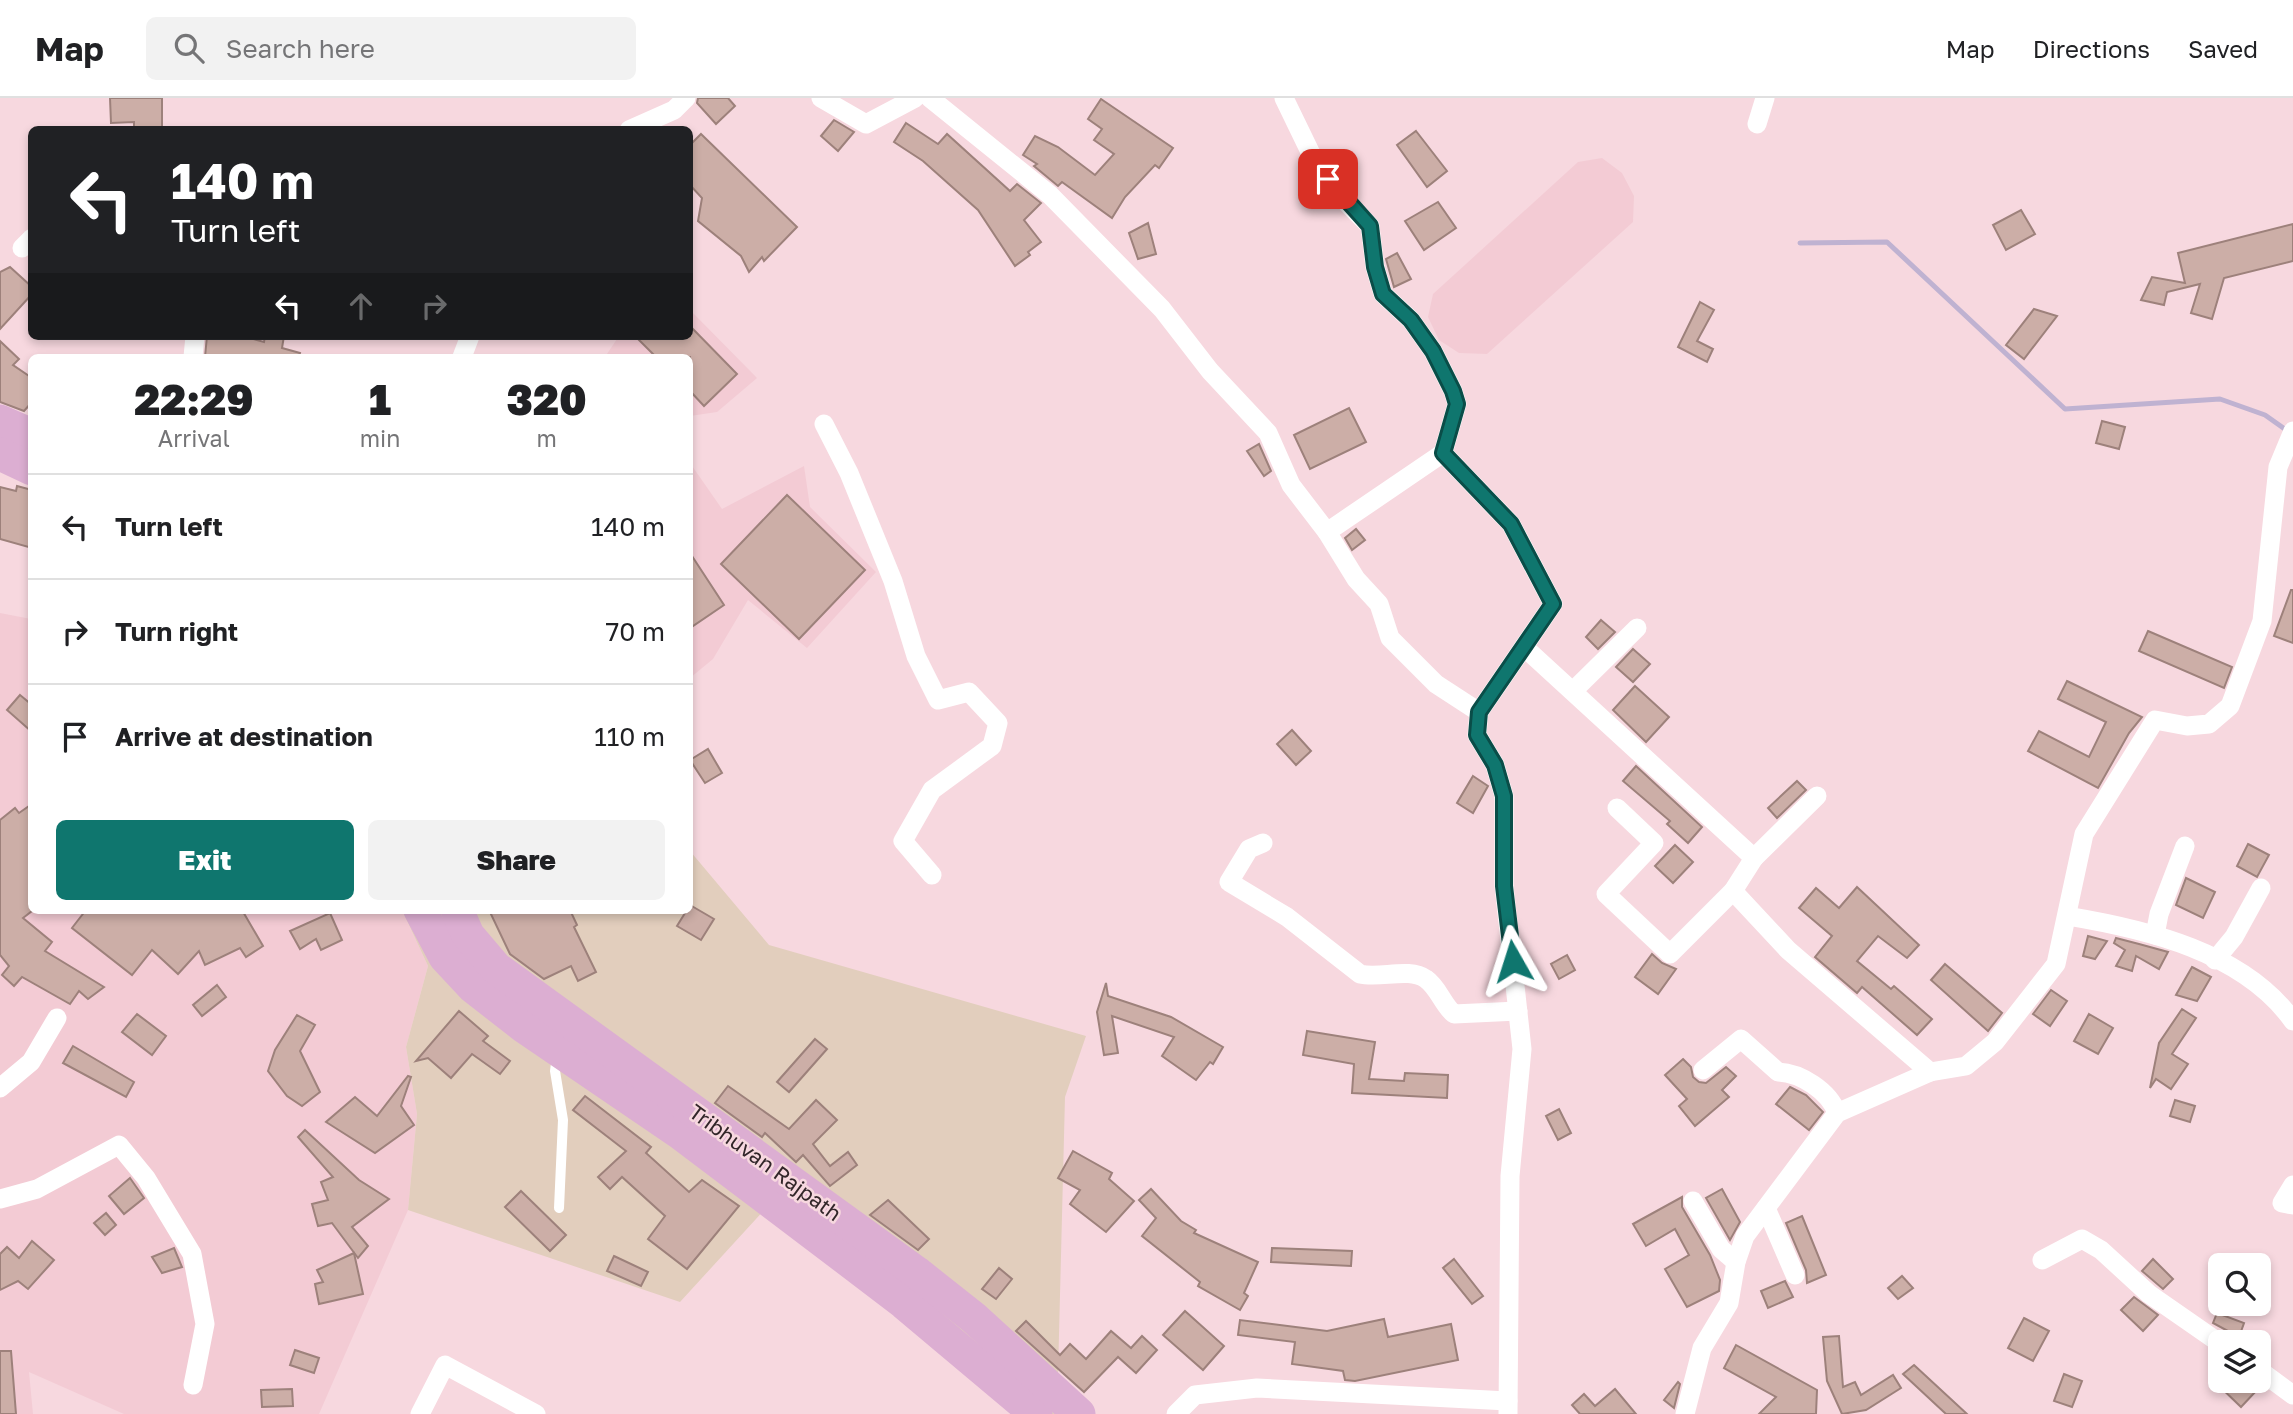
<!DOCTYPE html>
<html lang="en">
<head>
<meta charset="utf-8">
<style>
	body { margin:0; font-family:"Golos Text",sans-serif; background:#f2f2f2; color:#202124; height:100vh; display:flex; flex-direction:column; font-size:26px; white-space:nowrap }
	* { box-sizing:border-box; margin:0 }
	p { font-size:23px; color:#757577 }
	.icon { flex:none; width:38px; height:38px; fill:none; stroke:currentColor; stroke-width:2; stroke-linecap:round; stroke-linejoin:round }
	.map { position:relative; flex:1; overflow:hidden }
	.details { position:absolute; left:28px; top:256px; width:665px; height:560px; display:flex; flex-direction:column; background:#fff; border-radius:10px; box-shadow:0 4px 10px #0003 }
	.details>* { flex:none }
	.top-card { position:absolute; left:28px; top:28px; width:665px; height:214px; border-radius:10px; box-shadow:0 4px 10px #0003; background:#202124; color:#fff; overflow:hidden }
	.tools { position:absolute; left:2208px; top:1155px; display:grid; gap:14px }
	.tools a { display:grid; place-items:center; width:63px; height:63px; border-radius:10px; background:#fff; box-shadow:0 4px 10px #0003; font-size:35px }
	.pin { position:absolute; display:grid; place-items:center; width:60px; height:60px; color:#fff; margin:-30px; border-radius:14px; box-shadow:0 4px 10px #0006 }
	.me { position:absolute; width:77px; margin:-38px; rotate:354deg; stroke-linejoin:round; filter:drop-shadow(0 0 5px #0008) }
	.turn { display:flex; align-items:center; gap:24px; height:147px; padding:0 28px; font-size:32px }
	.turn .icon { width:91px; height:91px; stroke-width:2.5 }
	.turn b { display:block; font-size:49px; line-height:60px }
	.lanes { display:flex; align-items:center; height:66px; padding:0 28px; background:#0003; justify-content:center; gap:35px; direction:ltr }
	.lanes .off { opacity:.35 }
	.eta { display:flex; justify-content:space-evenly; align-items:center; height:119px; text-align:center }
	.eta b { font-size:42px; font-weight:800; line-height:49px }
	.cta { display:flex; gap:14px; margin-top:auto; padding:14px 28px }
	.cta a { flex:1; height:80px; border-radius:10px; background:#0f766e; color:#fff; font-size:28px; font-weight:800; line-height:80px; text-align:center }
	.cta a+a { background:#f2f2f2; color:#202124 }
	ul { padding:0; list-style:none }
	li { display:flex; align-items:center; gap:21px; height:105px; padding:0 28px; border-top:2px solid #e0e0e0 }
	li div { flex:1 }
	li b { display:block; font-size:26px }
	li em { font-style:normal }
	header { display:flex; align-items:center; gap:42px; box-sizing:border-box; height:98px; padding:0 35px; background:#fff; border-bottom:2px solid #e0e0e0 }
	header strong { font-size:33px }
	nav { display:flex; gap:38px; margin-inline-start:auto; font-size:24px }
	.search { width:490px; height:63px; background:#f2f2f2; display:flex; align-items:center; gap:18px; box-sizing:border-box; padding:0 24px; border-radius:10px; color:#757577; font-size:26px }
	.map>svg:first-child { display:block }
</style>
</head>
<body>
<header>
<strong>Map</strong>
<div class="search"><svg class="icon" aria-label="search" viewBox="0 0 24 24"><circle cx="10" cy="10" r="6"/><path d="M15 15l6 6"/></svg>Search here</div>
<nav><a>Map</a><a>Directions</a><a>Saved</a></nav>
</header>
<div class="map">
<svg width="2293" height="1316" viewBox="0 0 2293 1316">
	<rect width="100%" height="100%" fill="#f7d8df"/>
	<g fill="#f3cbd4">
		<polygon points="1602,60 1622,75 1634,98 1633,124 1487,256 1459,255 1439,242 1428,219 1433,196 1578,64"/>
		<polygon points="690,212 757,280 717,314 690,318 690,259 605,259 619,238 690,238"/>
		<polygon points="690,365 722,411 804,368 810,409 876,474 807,550 748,502 713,561 690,580"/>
		<polygon points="0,515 31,521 32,812 402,812 428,868 406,949 417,1016 408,1112 319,1316 124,1316 29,1274 33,1316 0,1316"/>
	</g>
	<polygon fill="#e2cebd" points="690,753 769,847 1086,938 1065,999 1057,1316 1023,1316 766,1110 680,1204 408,1112 417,1016 406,949 428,868 402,812 690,812"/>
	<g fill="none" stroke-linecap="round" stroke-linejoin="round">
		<polyline stroke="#bfb2d1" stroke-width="5" points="1800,145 1887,144 2065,311 2220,301 2265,317 2289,334"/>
	</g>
	<g fill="#ccaea7" stroke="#9d817b" stroke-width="2">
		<polygon points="110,0 162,0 162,32 134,32 134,24 111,25"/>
		<polygon points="698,0 728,0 735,8 716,26 697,5"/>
		<polygon points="1101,1 1173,50 1159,70 1155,67 1125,99 1112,120 1062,84 1058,88 1034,68 1037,66 1023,57 1035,38 1058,49 1095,77 1114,56 1094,42 1102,31 1088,21"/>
		<polygon points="834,22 854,34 838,53 821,38"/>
		<polygon points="906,25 938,46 947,36 1010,93 1017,86 1041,105 1024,122 1041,144 1028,154 1030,157 1015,168 978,112 923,63 894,44"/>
		<polygon points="1416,33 1447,73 1427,89 1397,47"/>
		<polygon points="701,36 797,129 764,163 762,159 749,174 741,158 698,123 702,100 690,87 690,47"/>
		<polygon points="1438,104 1456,130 1424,152 1405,123"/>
		<polygon points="2021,112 2035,136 2006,152 1993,127"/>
		<polygon points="1148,125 1156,156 1138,161 1129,135"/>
		<polygon points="2293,126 2293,163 2224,180 2212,221 2191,215 2200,186 2167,194 2164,207 2141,202 2152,179 2185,185 2178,155"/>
		<polygon points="1397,155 1411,181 1394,189 1386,161"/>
		<polygon points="10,169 32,189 32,196 0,231 0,174"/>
		<polygon points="1700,204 1714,212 1697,243 1713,251 1707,264 1678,249"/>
		<polygon points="2034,211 2057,218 2024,261 2006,247"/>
		<polygon points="690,228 737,276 704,308 690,293 690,259 656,259 635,238 690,238"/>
		<polygon points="207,238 242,238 264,244 265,238 284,238 282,250 300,255 299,259 205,259"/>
		<polygon points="0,243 19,261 13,267 32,280 32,304 24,313 0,304"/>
		<polygon points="1349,310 1366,344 1310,371 1294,337"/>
		<polygon points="2102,323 2125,329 2119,351 2096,345"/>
		<polygon points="1259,346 1271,373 1264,378 1247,353"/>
		<polygon points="17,388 32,392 32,450 0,441 0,389 16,393"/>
		<polygon points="787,397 865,472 799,541 721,466"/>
		<polygon points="1356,431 1365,442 1352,452 1345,440"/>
		<polygon points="690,455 724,507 690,530"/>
		<polygon points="2291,492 2293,492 2293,545 2274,538"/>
		<polygon points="1601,522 1615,534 1598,551 1586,539"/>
		<polygon points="2148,533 2232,569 2224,590 2139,553"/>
		<polygon points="1633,551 1650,566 1633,584 1616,569"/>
		<polygon points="2067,583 2142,619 2129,635 2098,690 2028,653 2039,633 2089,659 2106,624 2058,601"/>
		<polygon points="1635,588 1669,619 1646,644 1613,612"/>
		<polygon points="20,597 32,607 32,634 7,612"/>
		<polygon points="1292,632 1311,653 1296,667 1277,646"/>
		<polygon points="708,651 722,675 705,685 690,662"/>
		<polygon points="1636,668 1702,729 1688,745 1667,726 1670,723 1623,683"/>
		<polygon points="1473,678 1488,688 1473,715 1457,705"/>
		<polygon points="1797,683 1806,692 1777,720 1768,710"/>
		<polygon points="32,706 32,813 23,820 52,844 45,853 104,889 88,901 79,893 70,906 22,879 14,888 2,877 9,868 0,857 0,722 15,710 19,715"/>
		<polygon points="2248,746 2269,757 2257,779 2237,768"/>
		<polygon points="1675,747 1693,764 1673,785 1655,768"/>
		<polygon points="2186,780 2215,794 2203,820 2176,807"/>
		<polygon points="1857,789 1919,847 1907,860 1878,838 1857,863 1891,891 1894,888 1932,921 1917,937 1862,889 1857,895 1815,859 1832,838 1799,810 1816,790 1839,810"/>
		<polygon points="690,807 714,821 701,842 677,828"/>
		<polygon points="86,812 242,812 263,848 246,859 240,850 205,867 199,853 178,876 152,852 132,877 72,830"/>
		<polygon points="489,812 570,812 577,827 574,829 596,874 578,883 571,868 544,881 510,856"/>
		<polygon points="330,815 342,842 321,852 316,841 300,851 290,833"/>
		<polygon points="2088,838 2107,843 2095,861 2083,858"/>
		<polygon points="2116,840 2139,846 2168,854 2159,871 2136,858 2132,873 2116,868 2125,852 2114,845"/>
		<polygon points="1652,856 1662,865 1676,871 1658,896 1635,879"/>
		<polygon points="1567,857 1575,872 1559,881 1551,866"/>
		<polygon points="1945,866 2002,915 1988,933 1931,882"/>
		<polygon points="2192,869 2211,879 2197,903 2176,897"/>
		<polygon points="1106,885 1108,898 1171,919 1223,949 1213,966 1210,964 1196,982 1162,958 1174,939 1112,918 1118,955 1104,957 1097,914"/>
		<polygon points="217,887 226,899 202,918 193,907"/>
		<polygon points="2051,892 2067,903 2050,928 2033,916"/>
		<polygon points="2182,911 2196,920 2172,956 2188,966 2171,991 2156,981 2150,990 2159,945"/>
		<polygon points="459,913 488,938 483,943 510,963 500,976 472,956 451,980 428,960 416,963"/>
		<polygon points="137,916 166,938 152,957 122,934"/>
		<polygon points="2089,916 2113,930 2098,956 2074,943"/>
		<polygon points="297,917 315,927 300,953 320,994 302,1008 287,998 268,973 275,952"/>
		<polygon points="1307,933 1375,944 1369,981 1404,983 1405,975 1448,977 1447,1000 1352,995 1354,966 1303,957"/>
		<polygon points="815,941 827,951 789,994 777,984"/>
		<polygon points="73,948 134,984 126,999 63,965"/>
		<polygon points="1683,961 1691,969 1693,979 1699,984 1706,985 1726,969 1736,978 1722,992 1729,999 1695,1028 1679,1008 1687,1001 1665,977"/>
		<polygon points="408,978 411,979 401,1008 414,1027 375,1055 326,1024 355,999 377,1018"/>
		<polygon points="728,988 789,1031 816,1002 837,1022 813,1046 830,1068 848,1054 857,1067 830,1088 803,1057 796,1064 765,1035 762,1039 715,1005"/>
		<polygon points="1790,989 1806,997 1823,1014 1809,1032 1776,1006"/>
		<polygon points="585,998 651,1049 646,1055 689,1094 702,1082 739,1108 687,1171 648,1141 665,1118 622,1079 610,1091 598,1079 626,1053 573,1012"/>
		<polygon points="2175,1002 2195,1008 2190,1024 2170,1018"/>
		<polygon points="1559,1011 1571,1035 1558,1042 1546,1018"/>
		<polygon points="305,1032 359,1082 389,1101 352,1129 368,1148 358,1160 332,1125 318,1128 312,1106 328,1102 321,1084 333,1079 298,1039"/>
		<polygon points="1073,1053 1112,1075 1109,1081 1134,1103 1106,1134 1070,1106 1080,1092 1058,1080"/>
		<polygon points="130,1080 144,1100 124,1116 109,1098"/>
		<polygon points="1151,1091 1181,1123 1196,1132 1194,1135 1258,1164 1244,1195 1248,1198 1240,1212 1198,1188 1200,1184 1142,1138 1156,1120 1139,1102"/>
		<polygon points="1722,1091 1740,1124 1730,1142 1706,1100"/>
		<polygon points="521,1093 566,1137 550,1153 505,1109"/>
		<polygon points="1682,1099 1682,1109 1710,1157 1720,1182 1719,1193 1687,1209 1665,1171 1689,1157 1675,1131 1646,1148 1633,1126"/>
		<polygon points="888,1102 929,1141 918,1152 870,1117"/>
		<polygon points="106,1115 116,1127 105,1137 94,1125"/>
		<polygon points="1802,1118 1826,1177 1807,1185 1806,1172 1786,1125"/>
		<polygon points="32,1143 54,1162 28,1191 18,1183 0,1192 0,1156 7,1149 19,1160"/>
		<polygon points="174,1150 182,1169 162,1175 152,1159"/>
		<polygon points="1272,1150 1352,1153 1351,1168 1271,1164"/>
		<polygon points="354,1155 363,1196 319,1206 315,1186 323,1184 317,1172"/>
		<polygon points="614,1158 648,1174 641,1188 607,1173"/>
		<polygon points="1454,1161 1483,1198 1472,1206 1443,1170"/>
		<polygon points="2153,1161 2173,1181 2163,1191 2142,1173"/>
		<polygon points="999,1170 1012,1181 996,1201 982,1191"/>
		<polygon points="1902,1178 1913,1190 1898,1201 1888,1190"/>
		<polygon points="1785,1183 1793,1199 1768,1210 1761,1193"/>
		<polygon points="2134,1199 2158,1217 2143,1233 2121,1212"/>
		<polygon points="1185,1213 1224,1248 1203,1272 1163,1237"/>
		<polygon points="2217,1215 2244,1225 2239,1239 2213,1225"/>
		<polygon points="2024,1220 2049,1233 2033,1263 2008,1250"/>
		<polygon points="1384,1221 1388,1239 1451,1226 1458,1262 1355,1283 1345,1282 1343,1273 1292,1266 1295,1244 1238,1237 1240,1222 1327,1233"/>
		<polygon points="1026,1223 1060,1257 1070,1246 1086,1261 1111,1233 1131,1250 1142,1238 1157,1252 1136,1275 1118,1259 1084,1294 1016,1233"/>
		<polygon points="1839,1238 1843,1289 1855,1284 1861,1297 1893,1277 1901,1290 1866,1312 1842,1316 1827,1283 1823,1239"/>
		<polygon points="1736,1247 1817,1292 1816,1316 1759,1316 1776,1299 1724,1270"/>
		<polygon points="295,1252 319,1260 314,1275 290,1267"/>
		<polygon points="0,1253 11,1253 16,1316 0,1316"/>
		<polygon points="1914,1267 1967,1316 1946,1316 1903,1276"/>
		<polygon points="2064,1276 2082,1283 2072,1309 2054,1303"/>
		<polygon points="2214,1283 2248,1283 2257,1292 2241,1309"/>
		<polygon points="1678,1284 1680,1286 1674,1310 1664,1302"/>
		<polygon points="292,1291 293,1308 262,1309 261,1292"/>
		<polygon points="1615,1291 1636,1316 1580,1316 1572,1307 1584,1296 1595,1308"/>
	</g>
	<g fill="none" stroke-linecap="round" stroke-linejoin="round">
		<polyline stroke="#fff" stroke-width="10" points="557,957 555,973 563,1022 559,1110"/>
		<g stroke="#fff" stroke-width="19">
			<polyline points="821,0 866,26 915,0"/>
			<polyline points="930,0 1050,97 1162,211 1210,273 1268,335 1291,387 1327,434 1443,355"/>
			<polyline points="1284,0 1314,62 1342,100 1370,128 1375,169 1383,196 1411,222 1433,253 1453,293 1457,306 1443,355 1511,426 1553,506 1479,614 1477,637 1495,667 1504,698 1504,788 1522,951 1510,1078 1508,1316"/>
			<polyline points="1757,26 1765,0"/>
			<polyline points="629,32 674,12 686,0"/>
			<polyline points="22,150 32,140"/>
			<polyline points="193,259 195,238"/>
			<polyline points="462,259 470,238"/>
			<polyline points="824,326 849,375 893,483 916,558 938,602 969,594 998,625 992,648 932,692 903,743 932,777"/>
			<polyline points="1327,434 1356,481 1379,506 1390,540 1436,586 1479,614"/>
			<polyline points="1524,549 1754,760 1733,793 1788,852 1930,974"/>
			<polyline points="1574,592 1637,530"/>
			<polyline points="1617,710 1654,745 1606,796 1670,856 1733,793"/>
			<path d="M1263,745L1249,751L1229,784L1287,819L1360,876C1380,881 1409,869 1426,881C1438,889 1443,907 1454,916L1518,913"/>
			<polyline points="1754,760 1817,698"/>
			<path d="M2067,818C2146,831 2244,854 2293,923"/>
			<polyline points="2155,837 2159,816 2185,748"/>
			<polyline points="2215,862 2234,839 2261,790"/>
			<path d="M1703,972L1741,941L1778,974C1801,975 1829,993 1837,1015"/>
			<polyline points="0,990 31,964 57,920"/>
			<polyline points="2293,1087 2282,1105 2293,1107"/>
			<polyline points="0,1101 37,1091 119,1047 146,1080 192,1156 205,1226 193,1287"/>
			<polyline points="1693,1103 1721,1151 1736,1164"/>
			<polyline points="1766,1110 1795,1177"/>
			<polyline points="2042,1162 2082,1141 2101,1152 2149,1196 2221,1246"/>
			<polyline points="2259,1272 2293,1297"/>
			<polyline points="420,1316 445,1267 536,1316"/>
			<polyline points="1176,1316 1195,1297 1257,1290 1508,1303"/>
			<polyline points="1685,1316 1702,1250 1729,1205 1736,1164 1745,1138 1837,1015 1930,974 1966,968 1995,944 2056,866 2084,736 2155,622 2187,628 2209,626 2230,608 2262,523 2278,369 2293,333"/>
		</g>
		<g stroke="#dcaed2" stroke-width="33">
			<polyline points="0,323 32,337"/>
			<polyline points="0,356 32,371"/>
			<polyline points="420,812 445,859 473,889 523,928 680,1035 832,1150 904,1205 1036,1316"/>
			<polyline points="457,812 468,837 496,870 916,1174 974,1220 1079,1316"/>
		</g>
	</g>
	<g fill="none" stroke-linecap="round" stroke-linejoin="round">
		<g stroke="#0a4d48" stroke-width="18">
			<polyline id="route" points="1328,81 1370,128 1375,169 1383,196 1411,222 1433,253 1453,293 1457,306 1443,355 1511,426 1553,506 1479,614 1477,637 1495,667 1504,698 1504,788 1513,863"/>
		</g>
		<use href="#route" stroke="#0f766e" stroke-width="12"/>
	</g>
	<g text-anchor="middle" stroke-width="5" stroke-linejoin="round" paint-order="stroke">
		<g font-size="21" fill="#322629" stroke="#f7d8df">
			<text transform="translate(765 1065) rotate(36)" y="7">Tribhuvan Rajpath</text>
		</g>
	</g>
</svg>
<div class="tools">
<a><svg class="icon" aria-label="search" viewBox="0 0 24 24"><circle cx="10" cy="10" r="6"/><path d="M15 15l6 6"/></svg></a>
<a><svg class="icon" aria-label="layers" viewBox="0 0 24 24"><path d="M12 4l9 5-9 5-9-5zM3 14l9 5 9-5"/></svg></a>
</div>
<div class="pin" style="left:1328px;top:81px;background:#d93025"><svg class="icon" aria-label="arrive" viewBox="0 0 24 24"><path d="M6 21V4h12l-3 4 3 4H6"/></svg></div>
<svg class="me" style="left:1513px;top:863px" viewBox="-20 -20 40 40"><path d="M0-17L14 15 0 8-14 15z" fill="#0f766e" stroke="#fff" stroke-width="4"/></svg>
<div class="top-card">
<div class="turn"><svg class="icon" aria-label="left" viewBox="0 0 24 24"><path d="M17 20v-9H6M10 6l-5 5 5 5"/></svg><div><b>140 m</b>Turn left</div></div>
<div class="lanes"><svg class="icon" aria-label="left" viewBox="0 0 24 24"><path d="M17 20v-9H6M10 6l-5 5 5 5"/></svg><svg class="icon off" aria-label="ahead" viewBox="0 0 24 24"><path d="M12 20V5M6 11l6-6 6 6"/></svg><svg class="icon off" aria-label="right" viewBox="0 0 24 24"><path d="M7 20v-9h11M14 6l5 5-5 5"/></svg></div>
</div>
<section class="details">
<div class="eta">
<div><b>22:29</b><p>Arrival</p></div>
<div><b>1</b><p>min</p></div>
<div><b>320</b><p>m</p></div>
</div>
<ul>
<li><svg class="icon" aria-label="left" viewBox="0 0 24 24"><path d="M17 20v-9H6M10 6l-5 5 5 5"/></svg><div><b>Turn left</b></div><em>140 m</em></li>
<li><svg class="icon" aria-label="right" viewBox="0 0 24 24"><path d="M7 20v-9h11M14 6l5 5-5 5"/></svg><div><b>Turn right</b></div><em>70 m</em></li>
<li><svg class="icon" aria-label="arrive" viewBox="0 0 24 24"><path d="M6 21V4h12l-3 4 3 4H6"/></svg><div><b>Arrive at destination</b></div><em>110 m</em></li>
</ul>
<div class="cta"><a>Exit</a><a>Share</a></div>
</section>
</div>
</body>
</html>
